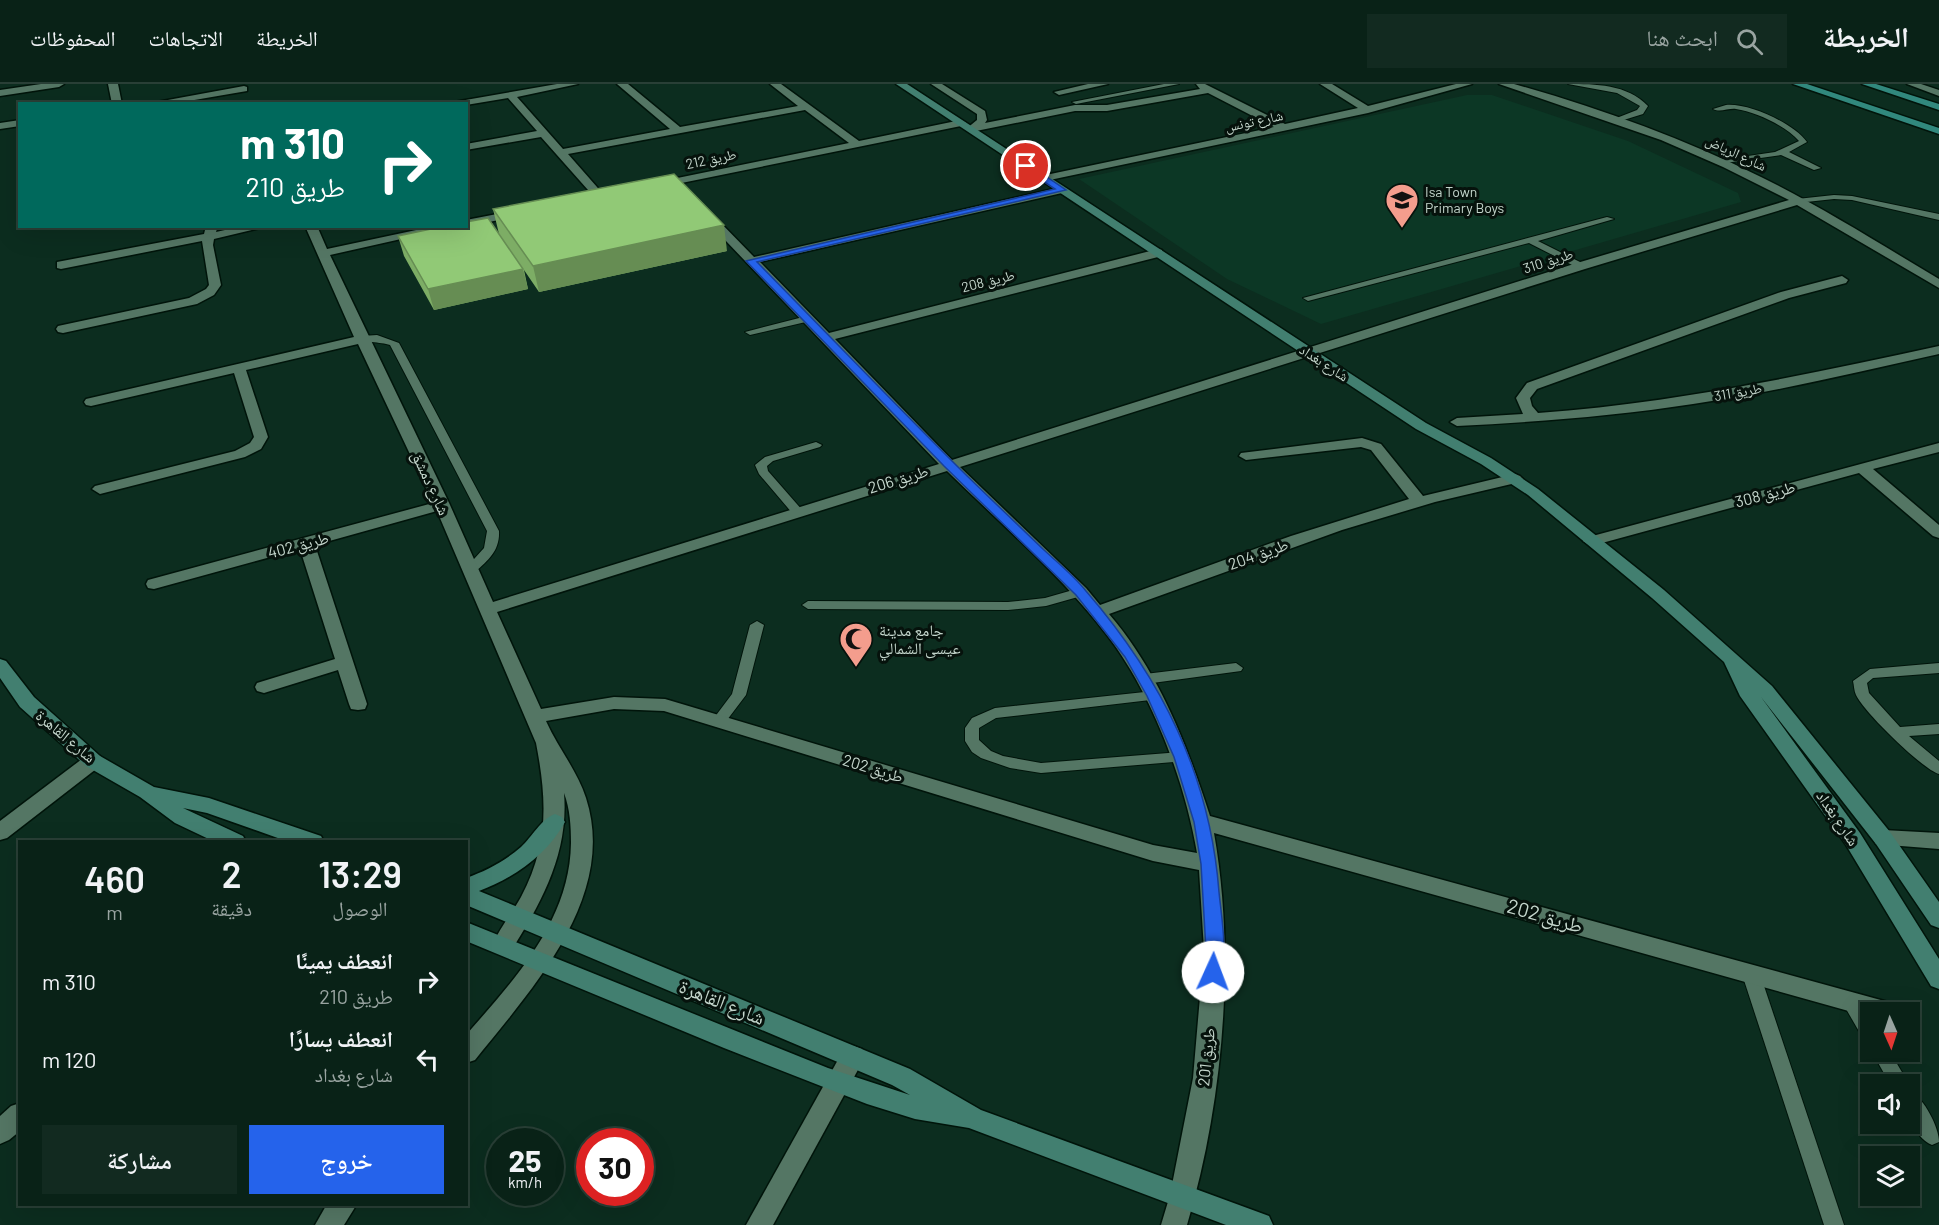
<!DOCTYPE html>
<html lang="ar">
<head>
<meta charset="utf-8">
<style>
	body { margin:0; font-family:Barlow,"Noto Naskh Arabic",sans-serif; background:#122a20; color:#f1f3f6; direction:rtl; height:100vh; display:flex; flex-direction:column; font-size:22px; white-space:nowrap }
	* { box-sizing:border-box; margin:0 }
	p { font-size:20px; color:#99a4a1 }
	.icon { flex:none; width:33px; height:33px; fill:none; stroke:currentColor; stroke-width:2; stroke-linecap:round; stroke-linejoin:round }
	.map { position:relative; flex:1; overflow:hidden; direction:ltr }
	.sheet { position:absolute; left:18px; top:756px; width:450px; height:366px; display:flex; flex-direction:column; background:#092217; border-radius:0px; box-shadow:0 6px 24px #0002,0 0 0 2px #293f36; direction:rtl }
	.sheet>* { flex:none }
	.top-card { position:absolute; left:18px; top:18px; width:450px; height:126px; border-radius:0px; box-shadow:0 6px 24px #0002,0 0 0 2px #293f36; direction:rtl; background:#00695c; color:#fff; overflow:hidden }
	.needle { width:39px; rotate:177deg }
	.tools { position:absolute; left:1860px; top:918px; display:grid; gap:12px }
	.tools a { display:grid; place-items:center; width:60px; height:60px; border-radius:0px; background:#092217; box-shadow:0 6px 24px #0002,0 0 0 2px #293f36; font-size:30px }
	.speed { position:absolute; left:486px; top:1044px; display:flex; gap:12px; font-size:30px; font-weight:700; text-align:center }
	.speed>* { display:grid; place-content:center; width:78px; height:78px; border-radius:50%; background:#092217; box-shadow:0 6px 24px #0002,0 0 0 2px #293f36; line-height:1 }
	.speed small { font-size:15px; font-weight:400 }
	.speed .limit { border:9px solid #d22; background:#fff; color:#111 }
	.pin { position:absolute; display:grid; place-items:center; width:51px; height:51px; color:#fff; margin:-26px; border:3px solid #fff; border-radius:50%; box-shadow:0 2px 6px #0007 }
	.me { position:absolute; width:66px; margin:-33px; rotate:2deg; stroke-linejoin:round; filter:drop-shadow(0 0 4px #0008) }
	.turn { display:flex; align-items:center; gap:21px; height:126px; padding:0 24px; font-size:27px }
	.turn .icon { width:78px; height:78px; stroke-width:2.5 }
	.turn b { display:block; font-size:42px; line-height:51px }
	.eta { display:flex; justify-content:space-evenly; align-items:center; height:102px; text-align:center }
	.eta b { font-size:36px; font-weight:600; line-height:42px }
	.button { display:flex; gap:12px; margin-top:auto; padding:12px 24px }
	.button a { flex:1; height:69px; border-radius:0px; background:#2563eb; color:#fff; font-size:24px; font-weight:600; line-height:69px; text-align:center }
	.button a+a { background:#122a20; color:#f1f3f6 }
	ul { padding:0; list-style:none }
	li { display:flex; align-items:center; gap:18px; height:78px; padding:0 24px }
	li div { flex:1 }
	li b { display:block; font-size:22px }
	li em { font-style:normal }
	header { display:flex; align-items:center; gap:36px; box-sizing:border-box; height:84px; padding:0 30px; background:#092217; border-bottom:2px solid #293f36 }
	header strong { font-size:28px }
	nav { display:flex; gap:33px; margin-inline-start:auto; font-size:21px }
	.search { width:420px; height:54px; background:#122a20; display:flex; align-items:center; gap:15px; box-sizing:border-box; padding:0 21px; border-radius:0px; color:#99a4a1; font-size:22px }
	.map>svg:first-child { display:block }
</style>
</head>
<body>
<header>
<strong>الخريطة</strong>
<div class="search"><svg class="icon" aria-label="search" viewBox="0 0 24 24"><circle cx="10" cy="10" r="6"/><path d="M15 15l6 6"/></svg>ابحث هنا</div>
<nav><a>الخريطة</a><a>الاتجاهات</a><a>المحفوظات</a></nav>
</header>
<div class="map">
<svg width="1939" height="1141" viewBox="0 0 1939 1141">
	<rect width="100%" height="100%" fill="#0c2d1f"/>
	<polygon fill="#0c3725" points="1467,11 1492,11 1628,57 1738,109 1741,118 1321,240 1227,195 1079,95"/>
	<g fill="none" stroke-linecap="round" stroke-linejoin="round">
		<g stroke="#00140a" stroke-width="2">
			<g id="lane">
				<polygon points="1164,0 1179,0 1076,20 1072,18"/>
				<path d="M1568,0C1595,0 1627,0 1648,22L1643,30L1614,39V35L1637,26L1640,22L1617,9Z"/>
				<path d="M1726,21C1749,19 1793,39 1807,58L1789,68L1821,84L1814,86L1781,71L1718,80V76H1721L1775,68L1799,57C1786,42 1756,28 1736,25C1728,24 1720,29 1713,25Z"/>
				<polygon points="1834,111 1852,112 1939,130 1939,136 1852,116 1834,115 1797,119 1793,117 1797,115"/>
				<polygon points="1607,133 1614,135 1538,157 1584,180 1584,184 1578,184 1529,159 1308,217 1303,214"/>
				<polygon points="807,232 810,233 810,237 750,251 745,248"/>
				<path d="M377,251L399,259L499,447C500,466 489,476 475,488H467L465,485L484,464L487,447L390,261C381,258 362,258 357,255L362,252Z"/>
				<polygon points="816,358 822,361 820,363 773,377 767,382 768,387 803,427 801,430 793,430 759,390 755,381 765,373"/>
				<polygon points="1080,504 1085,505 1086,508 1085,511 1046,522 1008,526 808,525 802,521 808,517 1008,518 1045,514"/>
				<polygon points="757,537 764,541 746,611 724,640 714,640 712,637 714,634 732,610 750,541"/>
				<polygon points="1236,579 1243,584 1241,587 1145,600 1138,595 1145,590"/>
				<path d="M1939,579V589L1873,594L1867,599L1869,609L1900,643L1939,640V650L1909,652L1939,677V690C1922,685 1864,628 1856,611C1854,607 1854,601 1853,597L1870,585Z"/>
				<polygon points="1154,607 1161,612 1159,615 996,634 979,644 979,656 991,667 1003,672 1041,679 1181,668 1186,669 1188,673 1186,677 1041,689 1010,684 981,674 972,668 965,657 965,644 972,634 995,624"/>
				<polygon points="1751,883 1757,885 1760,890 1844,1141 1824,1141 1742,890 1745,885"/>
				<polygon points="1851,911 1857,913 1870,936 1870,959 1864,956 1842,918 1845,913"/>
				<polygon points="1872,968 1890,968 1909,1000 1890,1000"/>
				<path d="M1910,1008C1924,1013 1939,1044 1939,1058L1932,1061C1912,1053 1908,1025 1910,1008Z"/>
			</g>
		</g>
		<g stroke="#00140a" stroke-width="3">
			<g id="street">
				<polygon points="41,0 64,0 59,3 0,12 0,6"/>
				<polygon points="108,0 118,0 122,20 112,20"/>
				<polygon points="557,0 578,0 517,13 563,65 670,45 617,0 628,0 680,43 798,22 770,0 781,0 859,57 961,36 966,39 961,42 657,104 653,103 653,99 849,59 805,26 568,70 604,111 606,113 600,116 596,115 541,53 466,66 466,60 537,47 508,14 466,21 453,20 454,18"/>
				<polygon points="931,0 942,0 985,27 987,36 985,39 1075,21 1107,21 1200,5 1196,0 1205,0 1285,40 1358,24 1320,0 1332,0 1368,22 1456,0 1472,0 1368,29 1045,97 1040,94 1041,92 1274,43 1208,9 1107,27 1075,27 971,48 966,45 977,36 977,30"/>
				<polygon points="1088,0 1108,0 1059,11 1054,8"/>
				<path d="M1499,0H1514C1599,24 1682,54 1761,93C1822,123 1880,160 1939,195V204L1797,121L1585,185L960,383L1086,504L1100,521L1291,452L1409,415L1371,366L1361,363L1246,376L1239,372L1241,369L1362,354L1381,360L1423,412L1515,390L1520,392L1523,395L1520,398L1435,418L1342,446L1109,530C1159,588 1187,661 1210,732L1888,918L1896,921L1899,928H1870V933L1214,749C1236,873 1223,1020 1187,1141H1161L1170,1111L1193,994L1204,866L1199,786L1153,777L664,627L614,625L546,637C558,664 577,686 586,714C618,813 531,906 475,976L466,979V951C514,896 570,837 571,759C571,742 570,725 564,709C569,769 542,818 511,867L503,870L495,867L492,861C500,844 512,829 521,813C549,760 547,716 536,659L437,427L315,461L367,620L365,625L358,626L351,625L349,620L338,586L264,609L257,607L255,603L257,599L335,575L300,465L154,505L148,504L146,500L148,496L433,419L358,260L246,286L268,353L261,365L245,373L100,410L92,405L95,402L235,367L250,359L254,353L234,289L91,322L86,321L84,318L86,315L354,253L305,142H317L327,165L435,142H459L330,171L450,421L493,518L939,380L705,135V131H713L754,173L1062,103L1067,106L1062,109L760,178L829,249L1158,165L1162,166V172L835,255L952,376L1577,179L1789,116L1723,83L1661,56ZM947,387C1001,440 1061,491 1107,551C1152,609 1185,698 1197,769L1153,761L665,615L614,613L541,625L497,528Z"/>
				<polygon points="1907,0 1921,0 1939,6 1939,12"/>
				<polygon points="244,2 247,3 247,7 171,20 146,20"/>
				<polygon points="20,36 20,42 0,45 0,39"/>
				<polygon points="518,126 522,127 522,131 466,143 462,142 466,142 466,136"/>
				<polygon points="206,142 218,142 216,148 243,142 268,142 214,155 213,161 221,201 214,211 197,220 63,249 58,248 56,245 58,242 189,214 206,205 209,201 202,157 61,185 57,184 57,178 204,150"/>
				<path d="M1842,192L1848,196L1846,199L1789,214L1537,305L1530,314L1532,322L1538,329C1674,319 1806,291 1939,262V270C1857,288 1776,308 1693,320C1615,332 1536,338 1457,342L1450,338L1457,334L1523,330L1516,314L1527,299L1781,208Z"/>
				<polygon points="1939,359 1939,368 1873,385 1939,441 1939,454 1933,452 1859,389 1591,462 1583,457 1585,454"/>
				<polygon points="93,670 100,672 103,677 100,682 7,754 0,756 0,737 86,672"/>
				<polygon points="1883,746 1939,749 1939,765 1876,760 1873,754 1876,748"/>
				<polygon points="853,962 862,965 865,973 773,1141 746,1141 844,965"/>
				<polygon points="20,1019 20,1047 9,1056 0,1060 0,1032 11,1022"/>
				<polygon points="327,1120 357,1120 344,1141 315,1141"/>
			</g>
		</g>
		<g stroke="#00140a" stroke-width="3">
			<g id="secondary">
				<polygon points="896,0 907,0 1426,339 1491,374 1538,405 1664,506 1772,602 1890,748 1939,818 1939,844 1931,841 1876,760 1761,613 1860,749 1939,875 1939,905 1931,902 1846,761 1740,612 1724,578 1652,514 1528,411 1481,380 1416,345"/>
				<polygon points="0,575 6,577 34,613 100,672 154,703 209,714 321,752 324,758 289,758 207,729 183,724 243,752 246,758 215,758 175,739 140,713 86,682 20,623 0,594"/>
				<path d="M555,730L562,733L565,738C547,771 514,794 479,807L910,985L981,1026L1269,1132L1273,1141H1226L969,1044L915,1035L867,1020L724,964L466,857V838L828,984L910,1011L892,1001L466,821V794C486,787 505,777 521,763C532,753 541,735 555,730Z"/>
			</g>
		</g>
		<g stroke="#00140a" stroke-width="3">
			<g id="primary">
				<polygon points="1793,0 1807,0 1939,44 1939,50"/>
				<polygon points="1862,0 1876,0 1939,20 1939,26"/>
			</g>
		</g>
		<use href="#lane" fill="#547664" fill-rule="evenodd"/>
		<use href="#street" fill="#547664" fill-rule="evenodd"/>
		<use href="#secondary" fill="#427f70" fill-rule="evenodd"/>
		<use href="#primary" fill="#31887d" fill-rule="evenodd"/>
	</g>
	<polygon fill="#7dad65" points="493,125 727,167 539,208 524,186 528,205 434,226 404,172 398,152 499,150"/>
	<g fill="#668d53">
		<polygon points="724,141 727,167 539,208 533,182"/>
		<polygon points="523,185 528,205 434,226 428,205"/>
	</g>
	<g fill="#91c976" stroke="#668d53" stroke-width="1.5">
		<polygon points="674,90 724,141 533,182 493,125"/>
		<polygon points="488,134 523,185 428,205 398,152 445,142 466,142 466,138"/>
	</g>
	<path fill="#2563eb" stroke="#184099" stroke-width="1.5" d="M1023,81H1029L1066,106L757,178C822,244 887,312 953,378C983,408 1014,437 1044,466C1058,479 1074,492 1086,507C1162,595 1210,691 1219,808C1221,830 1229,873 1219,893L1213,895L1207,893L1205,888L1206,866L1201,780L1194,738L1174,673L1147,612L1125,573L1076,511L944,382L746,177L1055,105L1023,84Z"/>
	<defs>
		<g id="school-pin" transform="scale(1.725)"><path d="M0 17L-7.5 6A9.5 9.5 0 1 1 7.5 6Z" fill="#f49d8d" stroke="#06120c"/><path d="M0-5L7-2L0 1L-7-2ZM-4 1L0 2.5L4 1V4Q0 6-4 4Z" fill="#111"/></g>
		<g id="mosque-pin" transform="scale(1.725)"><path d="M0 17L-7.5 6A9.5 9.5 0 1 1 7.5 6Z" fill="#f49d8d" stroke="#06120c"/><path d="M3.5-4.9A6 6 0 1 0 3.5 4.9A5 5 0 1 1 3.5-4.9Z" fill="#111"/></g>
	</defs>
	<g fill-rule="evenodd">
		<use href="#school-pin" x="1402" y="116"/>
		<use href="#mosque-pin" x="856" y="555"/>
	</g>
	<g text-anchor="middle" stroke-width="6" stroke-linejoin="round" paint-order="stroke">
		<g font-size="14" fill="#c4d6cc" stroke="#06120c">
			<text transform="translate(1254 37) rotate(-12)" y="5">شارع تونس</text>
			<text transform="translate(1736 69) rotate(25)" y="5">شارع الرياض</text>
			<text transform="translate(711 75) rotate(-12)" y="5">طريق 212</text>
			<text transform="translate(1548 177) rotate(-18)" y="5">طريق 310</text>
			<text transform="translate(988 197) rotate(-14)" y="5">طريق 208</text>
			<text transform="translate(1324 279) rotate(33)" y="5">شارع بغداد</text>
			<text transform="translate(1738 308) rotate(-10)" y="5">طريق 311</text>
		</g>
		<g font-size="14" fill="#c4d6cc" stroke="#06120c" text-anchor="start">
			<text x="1425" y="113">Isa Town<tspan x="1425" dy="16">Primary Boys</tspan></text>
		</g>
		<g font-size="16" fill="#c4d6cc" stroke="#06120c">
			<text transform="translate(898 395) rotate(-17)" y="6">طريق 206</text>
			<text transform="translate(431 399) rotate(65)" y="6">شارع دمشق</text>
			<text transform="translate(1765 410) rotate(-15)" y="6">طريق 308</text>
			<text transform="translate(298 461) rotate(-15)" y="6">طريق 402</text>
			<text transform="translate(1258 470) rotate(-20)" y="6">طريق 204</text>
			<text transform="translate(66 652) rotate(40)" y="6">شارع القاهرة</text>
			<text transform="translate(873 684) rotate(17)" y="6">طريق 202</text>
			<text transform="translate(1838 734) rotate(56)" y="6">شارع بغداد</text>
			<text transform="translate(1206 973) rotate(-84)" y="6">طريق 201</text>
		</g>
		<g font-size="16" fill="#c4d6cc" stroke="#06120c" text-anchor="start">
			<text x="879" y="552">جامع مدينة<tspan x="879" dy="18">عيسى الشمالي</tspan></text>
		</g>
		<g font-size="20" fill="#c4d6cc" stroke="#06120c">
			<text transform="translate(1545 832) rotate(16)" y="7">طريق 202</text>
			<text transform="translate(722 918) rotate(22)" y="7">شارع القاهرة</text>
		</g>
	</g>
</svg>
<div class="tools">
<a><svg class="needle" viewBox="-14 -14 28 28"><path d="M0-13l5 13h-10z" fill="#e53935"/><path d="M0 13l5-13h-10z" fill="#99a4a1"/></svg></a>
<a><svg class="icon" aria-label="sound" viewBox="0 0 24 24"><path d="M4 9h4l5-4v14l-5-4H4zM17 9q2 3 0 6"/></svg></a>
<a><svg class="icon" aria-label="layers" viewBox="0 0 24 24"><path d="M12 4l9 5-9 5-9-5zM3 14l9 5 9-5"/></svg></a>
</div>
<div class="speed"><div>25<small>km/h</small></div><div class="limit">30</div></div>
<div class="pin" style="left:1026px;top:82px;background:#d93025"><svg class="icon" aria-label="arrive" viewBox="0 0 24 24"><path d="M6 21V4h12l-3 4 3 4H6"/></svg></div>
<svg class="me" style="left:1213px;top:888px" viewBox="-20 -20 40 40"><circle r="19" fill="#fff"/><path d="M0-13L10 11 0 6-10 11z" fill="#2563eb"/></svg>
<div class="top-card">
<div class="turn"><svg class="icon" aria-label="right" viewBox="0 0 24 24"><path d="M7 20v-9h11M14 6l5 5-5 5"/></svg><div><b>310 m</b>طريق 210</div></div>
</div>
<section class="sheet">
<div class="eta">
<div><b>13:29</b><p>الوصول</p></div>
<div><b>2</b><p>دقيقة</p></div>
<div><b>460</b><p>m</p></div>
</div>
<ul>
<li><svg class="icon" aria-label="right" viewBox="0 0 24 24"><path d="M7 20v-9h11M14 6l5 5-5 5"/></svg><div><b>انعطف يمينًا</b><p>طريق 210</p></div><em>310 m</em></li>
<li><svg class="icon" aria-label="left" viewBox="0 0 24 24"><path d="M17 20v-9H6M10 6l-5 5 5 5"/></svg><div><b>انعطف يسارًا</b><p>شارع بغداد</p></div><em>120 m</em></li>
</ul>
<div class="button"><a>خروج</a><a>مشاركة</a></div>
</section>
</div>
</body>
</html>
